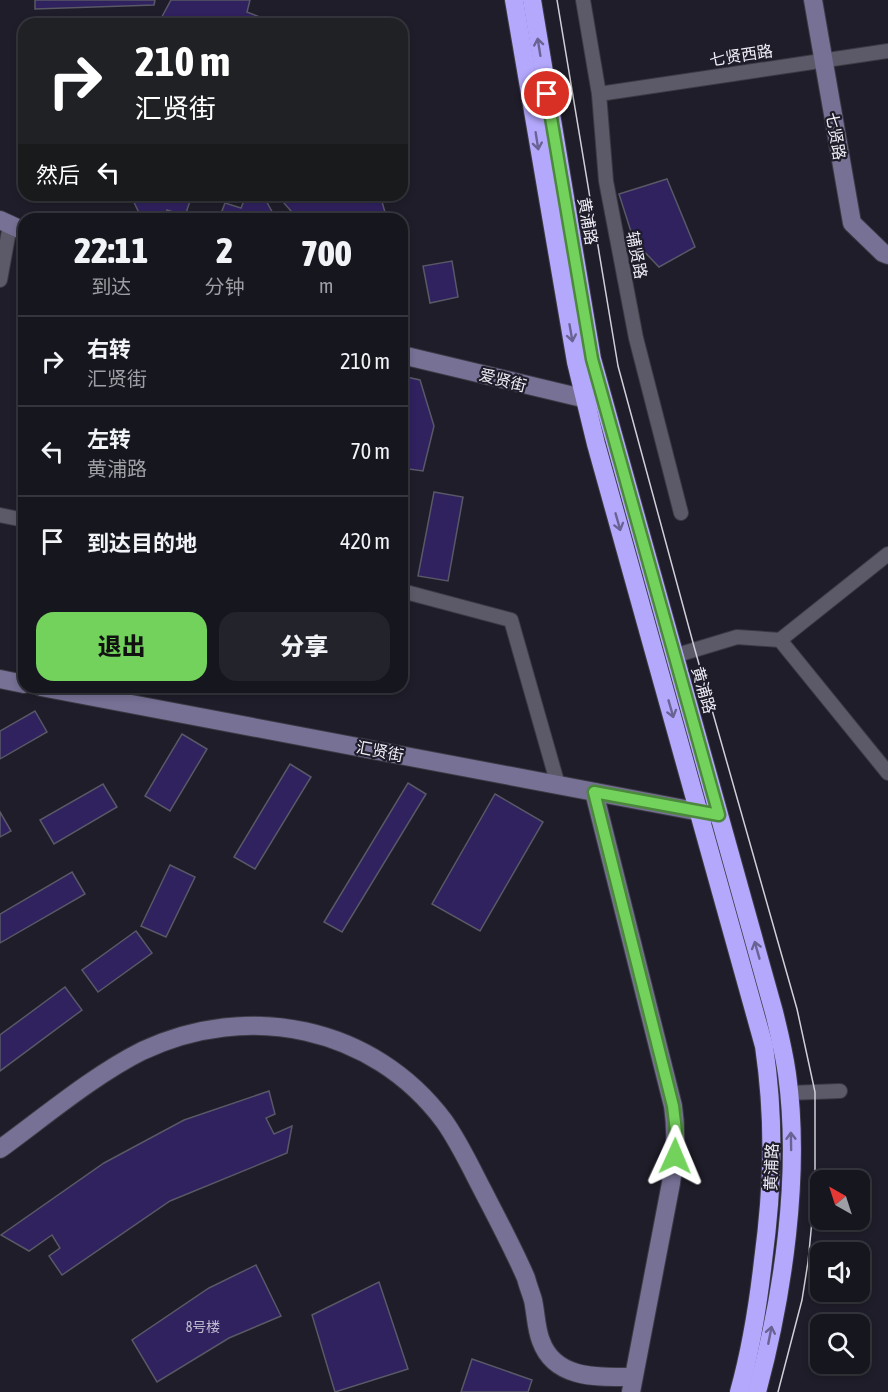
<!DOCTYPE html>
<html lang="zh">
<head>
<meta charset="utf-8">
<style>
	body { margin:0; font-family:"Asap Condensed","Noto Sans SC",sans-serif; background:#23232c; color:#f1f3f6; height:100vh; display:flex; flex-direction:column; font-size:22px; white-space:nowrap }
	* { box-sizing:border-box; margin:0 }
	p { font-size:20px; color:#9e9fa4 }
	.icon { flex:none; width:33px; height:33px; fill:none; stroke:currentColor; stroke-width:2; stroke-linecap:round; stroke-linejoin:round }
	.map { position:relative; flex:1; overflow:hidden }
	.panel { position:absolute; left:18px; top:213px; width:390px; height:480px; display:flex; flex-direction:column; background:#16161f; border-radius:18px; box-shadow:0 3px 9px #0003,0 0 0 2px #35353d }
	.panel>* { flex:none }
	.top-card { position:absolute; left:18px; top:18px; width:390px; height:183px; border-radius:18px; box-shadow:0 3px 9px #0003,0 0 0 2px #35353d; background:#202124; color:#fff; overflow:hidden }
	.needle { width:39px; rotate:321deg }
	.controls { position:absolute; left:810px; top:1170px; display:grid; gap:12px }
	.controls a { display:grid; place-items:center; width:60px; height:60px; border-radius:12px; background:#16161f; box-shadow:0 3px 9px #0003,0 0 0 2px #35353d; font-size:30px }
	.pin { position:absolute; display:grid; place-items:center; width:51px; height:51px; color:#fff; margin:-26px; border:3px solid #fff; border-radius:50%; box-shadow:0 2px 6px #0007 }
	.me { position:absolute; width:66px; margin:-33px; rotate:1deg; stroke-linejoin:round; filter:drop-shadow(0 0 4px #0008) }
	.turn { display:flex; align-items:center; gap:21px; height:126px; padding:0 18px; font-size:27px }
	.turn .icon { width:78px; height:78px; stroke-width:2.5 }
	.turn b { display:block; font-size:42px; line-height:51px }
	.then { display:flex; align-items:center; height:57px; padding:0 18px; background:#0003; gap:12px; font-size:22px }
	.eta { display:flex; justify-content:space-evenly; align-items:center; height:102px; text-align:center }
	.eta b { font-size:36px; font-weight:800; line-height:42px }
	.button { display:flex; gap:12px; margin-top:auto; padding:12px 18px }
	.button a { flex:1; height:69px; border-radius:18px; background:#73d25c; color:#111; font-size:24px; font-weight:800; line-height:69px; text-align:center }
	.button a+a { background:#23232c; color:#f1f3f6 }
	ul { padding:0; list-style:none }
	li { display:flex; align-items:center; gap:18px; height:90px; padding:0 18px; border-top:2px solid #35353d }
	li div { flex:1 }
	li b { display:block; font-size:22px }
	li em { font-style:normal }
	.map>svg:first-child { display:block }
</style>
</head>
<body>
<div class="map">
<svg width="888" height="1392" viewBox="0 0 888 1392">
	<rect width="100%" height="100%" fill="#1e1d29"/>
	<g fill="#30215f" stroke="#595866" stroke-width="1.5">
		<polygon points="35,0 155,0 154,5 35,9"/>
		<polygon points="171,0 250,0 247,12 278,24 158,24"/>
		<polygon points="667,179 695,247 659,267 634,241 619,194"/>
		<polygon points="192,195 185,216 167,210 164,219 142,219 131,196"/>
		<polygon points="252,195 263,195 276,219 219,219 225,203 241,208 245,198"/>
		<polygon points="277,195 380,195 387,219 298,219"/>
		<polygon points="452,261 458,297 430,303 423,266"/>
		<polygon points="402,376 420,380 434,426 423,471 402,468"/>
		<polygon points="434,492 463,497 448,581 418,576"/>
		<polygon points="35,711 47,732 0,759 0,731"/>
		<polygon points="182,734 207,749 170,811 145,796"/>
		<polygon points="290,764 311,777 255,869 234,857"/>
		<polygon points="408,783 426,794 342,932 324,922"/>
		<polygon points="103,784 117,807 54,844 40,820"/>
		<polygon points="495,794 543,822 480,931 432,904"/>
		<polygon points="0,812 11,831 0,837"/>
		<polygon points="170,865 195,877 166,937 141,926"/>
		<polygon points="72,872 85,894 0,943 0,914"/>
		<polygon points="136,931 152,953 98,992 82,970"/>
		<polygon points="65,987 82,1010 0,1071 0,1035"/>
		<polygon points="269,1091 275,1114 266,1118 274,1134 292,1126 287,1153 170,1201 62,1275 49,1256 60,1248 52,1235 29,1251 1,1235 104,1163 184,1120"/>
		<polygon points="256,1265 281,1316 229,1338 157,1382 132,1340 209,1288"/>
		<polygon points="379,1282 408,1369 335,1392 312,1315"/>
		<polygon points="472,1359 532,1380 528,1392 461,1392"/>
	</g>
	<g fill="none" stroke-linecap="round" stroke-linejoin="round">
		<g stroke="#3b3a44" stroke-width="16">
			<g id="street">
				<polyline points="583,0 599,94 606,181 636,338 681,513"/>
				<polyline points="599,94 888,51"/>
				<polyline points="0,280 10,225"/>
				<polyline points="0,515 24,520"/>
				<polyline points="402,591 511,620 558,785"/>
				<polyline points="780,640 888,773"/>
				<polyline points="674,656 737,637 780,640 888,554"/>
				<polyline points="789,1093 840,1091"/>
			</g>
		</g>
		<g stroke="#3b3a44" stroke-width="20">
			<g id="secondary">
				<polyline points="813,0 852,223 883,253 888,255"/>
				<polyline points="0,220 24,231"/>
				<polyline points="402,355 599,402"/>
				<polyline points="0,679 24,684"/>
				<polyline points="41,687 711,814"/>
				<path d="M594,792L673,1106C677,1133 675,1156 671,1183L631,1392"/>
				<path d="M0,1149C44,1117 94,1075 142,1051C248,1001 373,1026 444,1121C459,1142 470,1166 482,1189C497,1218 513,1248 526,1278C528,1286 531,1293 533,1300C536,1314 536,1329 541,1341C555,1380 599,1377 633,1377"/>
			</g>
		</g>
		<g stroke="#3b3a44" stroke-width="20">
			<g id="highway">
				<path d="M514,0L576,362L596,444L764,1046C775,1121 773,1186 763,1261C758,1305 751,1349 739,1392"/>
				<path d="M532,0L592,359L774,1012C779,1032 784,1053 787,1074C801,1174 783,1296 757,1392"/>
			</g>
		</g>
		<use href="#street" stroke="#5c5a69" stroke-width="14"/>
		<use href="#secondary" stroke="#767195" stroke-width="18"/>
		<use href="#highway" stroke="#b4a8fd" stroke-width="18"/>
		<polyline stroke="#d0cfd9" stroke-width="1.5" points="557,0 618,366 695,650 797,1009 815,1092 815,1190 808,1262 802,1300 778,1392"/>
	</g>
	<defs><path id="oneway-shaft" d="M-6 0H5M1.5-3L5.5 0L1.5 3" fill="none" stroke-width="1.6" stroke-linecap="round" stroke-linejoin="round" transform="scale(1.5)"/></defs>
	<g stroke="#696293">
		<use href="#oneway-shaft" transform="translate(539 47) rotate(-99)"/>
		<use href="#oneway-shaft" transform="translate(537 141) rotate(81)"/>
		<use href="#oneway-shaft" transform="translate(571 333) rotate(80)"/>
		<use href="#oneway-shaft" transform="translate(618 522) rotate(74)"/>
		<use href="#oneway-shaft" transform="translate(671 709) rotate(74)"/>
		<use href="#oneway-shaft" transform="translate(757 950) rotate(-106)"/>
		<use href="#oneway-shaft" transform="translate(791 1141) rotate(-91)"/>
		<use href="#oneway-shaft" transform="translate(770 1335) rotate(-79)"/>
	</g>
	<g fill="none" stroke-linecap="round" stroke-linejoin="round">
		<g stroke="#4b883c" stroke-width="15">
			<polyline id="route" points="547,94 592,359 719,815 594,792 673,1106 676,1131 675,1156"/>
		</g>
		<use href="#route" stroke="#73d25c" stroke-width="10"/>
	</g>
	<g text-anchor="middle" stroke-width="4.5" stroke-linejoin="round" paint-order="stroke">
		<g font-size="14" fill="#bfbbd1">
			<text x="203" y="1332">8号楼</text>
		</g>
		<g font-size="16" fill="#efeef7" stroke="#1e1d29">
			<text transform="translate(741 55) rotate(-9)" y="6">七贤西路</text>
			<text transform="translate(836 136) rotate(80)" y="6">七贤路</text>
			<text transform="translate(588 221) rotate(80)" y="6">黄浦路</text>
			<text transform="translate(637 255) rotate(79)" y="6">辅贤路</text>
			<text transform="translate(503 380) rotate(15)" y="6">爱贤街</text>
			<text transform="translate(704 690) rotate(74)" y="6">黄浦路</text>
			<text transform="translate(380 751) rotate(11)" y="6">汇贤街</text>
			<text transform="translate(771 1167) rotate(-88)" y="6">黄浦路</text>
		</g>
	</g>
</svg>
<div class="controls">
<a><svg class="needle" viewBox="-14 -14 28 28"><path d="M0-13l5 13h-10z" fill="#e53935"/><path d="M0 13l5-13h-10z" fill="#9e9fa4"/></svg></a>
<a><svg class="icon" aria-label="sound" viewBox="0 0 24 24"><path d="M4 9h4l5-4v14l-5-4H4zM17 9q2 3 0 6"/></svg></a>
<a><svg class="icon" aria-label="search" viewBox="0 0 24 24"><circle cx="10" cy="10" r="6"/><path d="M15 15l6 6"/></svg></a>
</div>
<div class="pin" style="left:547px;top:94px;background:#d93025"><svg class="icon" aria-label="arrive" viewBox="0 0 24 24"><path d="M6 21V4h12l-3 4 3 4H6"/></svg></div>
<svg class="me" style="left:675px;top:1156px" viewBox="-20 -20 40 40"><path d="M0-17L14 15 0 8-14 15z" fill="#73d25c" stroke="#fff" stroke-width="4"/></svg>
<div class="top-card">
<div class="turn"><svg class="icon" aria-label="right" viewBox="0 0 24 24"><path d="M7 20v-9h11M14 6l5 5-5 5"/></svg><div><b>210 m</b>汇贤街</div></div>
<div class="then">然后<svg class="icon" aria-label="left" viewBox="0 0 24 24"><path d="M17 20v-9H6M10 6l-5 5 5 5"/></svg></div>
</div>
<section class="panel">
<div class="eta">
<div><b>22:11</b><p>到达</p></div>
<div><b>2</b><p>分钟</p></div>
<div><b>700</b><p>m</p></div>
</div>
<ul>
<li><svg class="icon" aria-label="right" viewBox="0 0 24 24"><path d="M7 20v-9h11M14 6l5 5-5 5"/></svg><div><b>右转</b><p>汇贤街</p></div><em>210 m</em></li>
<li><svg class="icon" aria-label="left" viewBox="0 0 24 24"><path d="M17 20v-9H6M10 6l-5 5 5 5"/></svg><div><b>左转</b><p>黄浦路</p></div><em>70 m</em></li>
<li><svg class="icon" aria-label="arrive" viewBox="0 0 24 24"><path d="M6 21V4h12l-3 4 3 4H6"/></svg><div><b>到达目的地</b></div><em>420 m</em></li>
</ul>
<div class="button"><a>退出</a><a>分享</a></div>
</section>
</div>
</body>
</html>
